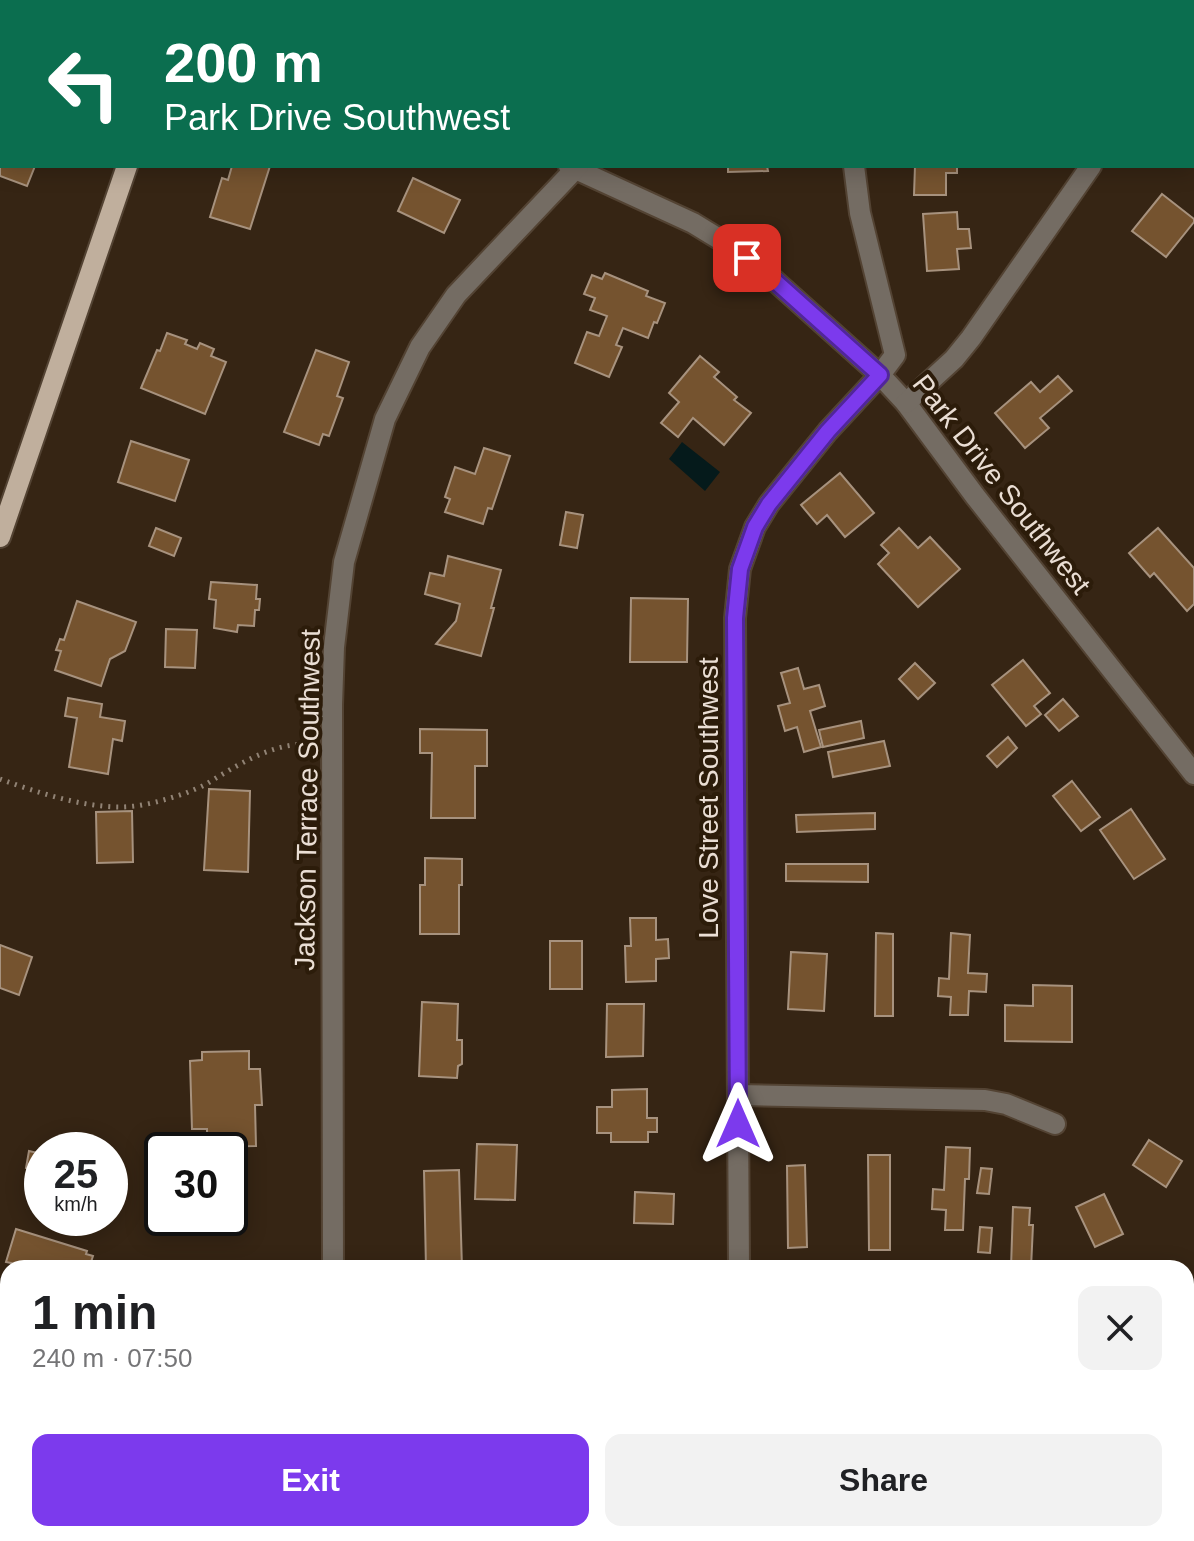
<!DOCTYPE html>
<html lang="en">
<head>
<meta charset="utf-8">
<style>
	body { margin:0; font-family:Arial,sans-serif; background:#f2f2f2; color:#202124; height:100vh; display:flex; flex-direction:column; font-size:30px; white-space:nowrap }
	* { box-sizing:border-box; margin:0 }
	p { font-size:26px; color:#757577 }
	.icon { flex:none; width:44px; height:44px; fill:none; stroke:currentColor; stroke-width:2; stroke-linecap:round; stroke-linejoin:round }
	.map { position:relative; flex:1; overflow:hidden }
	.panel { position:absolute; left:0px; top:1260px; width:1194px; height:282px; display:flex; flex-direction:column; background:#fff; border-radius:24px 24px 0 0; box-shadow:0 4px 20px #0003 }
	.panel>* { flex:none }
	.guide { position:absolute; left:0px; top:0px; width:1194px; height:168px; box-shadow:0 4px 20px #0003; background:#0b6e4f; color:#fff; overflow:hidden }
	.speed { position:absolute; left:24px; top:1132px; display:flex; gap:16px; font-size:40px; font-weight:700; text-align:center }
	.speed>* { display:grid; place-content:center; width:104px; height:104px; border-radius:50%; background:#fff; box-shadow:0 4px 20px #0003; line-height:1 }
	.speed small { font-size:20px; font-weight:400 }
	.speed .limit { border:4px solid #111; border-radius:12px; background:#fff; color:#111 }
	.pin { position:absolute; display:grid; place-items:center; width:68px; height:68px; color:#fff; margin:-34px; border-radius:16px; box-shadow:0 4px 12px #0006 }
	.me { position:absolute; width:88px; margin:-44px; rotate:0deg; stroke-linejoin:round; filter:drop-shadow(0 0 6px #0008) }
	.turn { display:flex; align-items:center; gap:28px; height:168px; padding:0 32px; font-size:36px }
	.turn .icon { width:104px; height:104px; stroke-width:2.5 }
	.turn b { display:block; font-size:56px; line-height:68px }
	.round { display:grid; place-items:center; flex:none; width:84px; height:84px; border-radius:16px; background:#f2f2f2 }
	.head { display:flex; align-items:center; justify-content:space-between; height:136px; padding:0 32px }
	h1 { font-size:48px; font-weight:700; line-height:60px }
	.cta { display:flex; gap:16px; margin-top:auto; padding:16px 32px }
	.cta a { flex:1; height:92px; border-radius:16px; background:#7c3aed; color:#fff; font-size:32px; font-weight:700; line-height:92px; text-align:center }
	.cta a+a { background:#f2f2f2; color:#202124 }
	.map>svg:first-child { display:block }
</style>
</head>
<body>
<div class="map">
<svg width="1194" height="1541" viewBox="0 0 1194 1541">
	<rect width="100%" height="100%" fill="#362514"/>
	<polygon fill="#051a1b" points="682,442 720,472 705,491 669,459"/>
	<g fill="#75532f" stroke="#a7927e" stroke-width="2">
		<polygon points="288,0 344,0 344,2 287,2"/>
		<polygon points="516,0 577,0 576,2 515,2"/>
		<polygon points="0,131 2,131 2,166 35,166 27,186 0,176"/>
		<polygon points="232,166 270,166 250,229 210,217 222,178 228,180"/>
		<polygon points="728,166 767,166 768,171 728,172"/>
		<polygon points="915,166 957,166 957,173 946,173 946,195 914,195"/>
		<polygon points="413,178 460,200 444,233 398,211"/>
		<polygon points="1162,194 1194,219 1194,222 1166,257 1132,231"/>
		<polygon points="957,212 958,229 969,229 971,248 957,249 959,269 927,271 923,214"/>
		<polygon points="605,273 648,291 646,296 665,303 657,323 654,322 648,338 623,328 616,345 622,347 609,377 575,363 587,332 599,336 607,316 590,310 595,298 584,294 592,275 602,279"/>
		<polygon points="167,333 187,340 185,344 197,349 200,343 214,349 211,356 226,362 205,414 141,388 157,350 160,351"/>
		<polygon points="316,350 349,362 337,396 343,398 329,436 323,434 319,445 284,432"/>
		<polygon points="700,356 719,372 714,377 737,397 734,400 751,413 724,445 693,418 678,437 661,423 679,402 669,393"/>
		<polygon points="1058,376 1072,391 1040,418 1049,428 1025,448 995,413 1031,382 1040,392"/>
		<polygon points="131,441 189,460 175,501 118,482"/>
		<polygon points="484,448 510,456 492,509 488,508 483,524 445,512 450,499 445,497 455,467 475,474"/>
		<polygon points="840,473 874,513 845,537 827,515 817,524 801,505"/>
		<polygon points="566,512 583,515 577,548 560,545"/>
		<polygon points="156,528 181,538 174,556 149,546"/>
		<polygon points="899,528 918,548 930,537 960,569 918,607 878,564 889,553 881,545"/>
		<polygon points="1158,528 1194,568 1194,604 1187,611 1154,573 1150,577 1129,553"/>
		<polygon points="448,556 501,570 491,608 494,608 481,656 436,644 456,621 460,604 425,594 430,573 444,576"/>
		<polygon points="211,582 257,585 256,599 260,599 259,610 255,610 254,626 238,625 237,632 214,628 216,600 209,599"/>
		<polygon points="631,598 688,599 687,662 630,662"/>
		<polygon points="77,601 136,622 125,651 110,659 101,686 55,670 61,651 56,650 60,639 64,640"/>
		<polygon points="166,629 197,630 195,668 165,667"/>
		<polygon points="1023,660 1050,693 1034,706 1041,714 1026,726 992,685"/>
		<polygon points="915,663 935,683 918,699 899,679"/>
		<polygon points="798,668 804,689 819,685 825,706 810,711 821,747 804,752 797,727 785,731 778,706 790,703 781,673"/>
		<polygon points="68,698 102,704 100,717 125,721 122,741 113,739 108,774 69,767 77,718 65,716"/>
		<polygon points="1063,699 1078,716 1059,731 1045,715"/>
		<polygon points="861,721 864,738 823,747 819,730"/>
		<polygon points="420,729 487,730 487,766 475,766 475,818 431,818 432,753 420,753"/>
		<polygon points="1008,737 1017,748 997,767 987,756"/>
		<polygon points="884,741 890,766 833,777 828,752"/>
		<polygon points="1072,781 1100,817 1081,831 1053,796"/>
		<polygon points="209,789 250,791 248,872 204,870"/>
		<polygon points="1131,809 1165,859 1134,879 1100,830"/>
		<polygon points="132,811 133,862 97,863 96,812"/>
		<polygon points="875,813 875,829 797,832 796,815"/>
		<polygon points="425,858 462,859 462,885 459,885 459,934 420,934 420,885 425,885"/>
		<polygon points="786,864 868,864 868,882 786,881"/>
		<polygon points="630,918 656,918 656,940 668,939 669,958 656,959 656,981 626,982 625,946 631,946"/>
		<polygon points="876,933 893,934 893,1016 875,1016"/>
		<polygon points="951,933 970,935 968,973 987,974 986,992 969,991 968,1015 950,1015 951,997 938,996 939,978 949,979"/>
		<rect x="550" y="941" width="32" height="48"/>
		<polygon points="0,945 32,957 19,995 0,988"/>
		<polygon points="791,952 827,954 824,1011 788,1009"/>
		<polygon points="1033,985 1072,986 1072,1042 1005,1041 1005,1005 1033,1006"/>
		<polygon points="422,1002 458,1004 457,1040 462,1040 462,1064 458,1066 457,1078 419,1076"/>
		<polygon points="607,1004 644,1004 643,1056 606,1057"/>
		<polygon points="249,1051 249,1069 260,1069 262,1105 255,1105 256,1146 207,1147 207,1129 192,1129 190,1061 202,1060 202,1052"/>
		<polygon points="647,1089 647,1118 657,1118 657,1132 648,1132 648,1142 611,1142 611,1133 597,1133 597,1107 612,1107 612,1090"/>
		<polygon points="1149,1140 1182,1161 1166,1187 1133,1165"/>
		<polygon points="477,1144 517,1145 515,1200 475,1199"/>
		<polygon points="946,1147 970,1148 969,1179 965,1179 963,1230 945,1230 946,1210 932,1209 933,1189 944,1190"/>
		<polygon points="29,1151 42,1154 42,1171 26,1168"/>
		<polygon points="868,1155 890,1155 890,1250 869,1250"/>
		<polygon points="805,1165 807,1247 788,1248 787,1166"/>
		<polygon points="981,1168 992,1169 989,1194 977,1193"/>
		<polygon points="459,1170 462,1268 426,1268 424,1171"/>
		<polygon points="635,1192 674,1194 673,1224 634,1223"/>
		<polygon points="1104,1194 1123,1234 1095,1247 1076,1207"/>
		<polygon points="1013,1207 1030,1208 1029,1225 1033,1225 1031,1268 1011,1268"/>
		<polygon points="980,1227 992,1228 990,1253 978,1252"/>
		<polygon points="16,1229 87,1251 86,1254 93,1256 89,1268 15,1268 16,1264 6,1262"/>
		<polygon points="0,1458 8,1461 8,1534 130,1534 130,1541 6,1541 0,1539"/>
		<rect x="420" y="1534" width="43" height="7"/>
		<rect x="610" y="1534" width="42" height="7"/>
		<polygon points="1000,1534 1047,1534 1033,1541 1004,1541"/>
	</g>
	<g fill="none" stroke-linecap="round" stroke-linejoin="round">
		<g stroke="#534333" stroke-width="24">
			<g id="minor">
				<polyline points="761,2 763,0"/>
				<polyline points="849,2 849,0"/>
				<polyline points="1192,20 1194,17"/>
				<polyline points="1192,80 1194,83"/>
				<polyline points="569,166 693,223 729,245 765,272 880,375 906,403 975,496 1194,774"/>
				<polyline points="906,403 954,359 971,338 1091,166"/>
				<polyline points="738,1095 985,1100 1006,1104 1055,1124"/>
				<polyline points="333,1268 332,705 334,647 344,562 385,419 420,347 456,295 578,166"/>
				<polyline points="739,1268 735,618 740,569 755,527 769,504 828,431 880,375 895,355 860,213 854,166"/>
				<polyline points="334,1534 334,1541"/>
				<polyline points="741,1534 741,1541"/>
			</g>
		</g>
		<g stroke="#534333" stroke-width="24">
			<g id="major">
				<polyline points="182,2 183,0"/>
				<polyline points="0,537 127,166"/>
			</g>
		</g>
		<path stroke="#918375" stroke-width="5" stroke-dasharray="2 6" stroke-linecap="butt" d="M0,779C36,792 81,807 120,807C142,807 165,800 186,793C193,790 201,787 208,783C239,764 272,743 310,744"/>
		<use href="#minor" stroke="#746c63" stroke-width="20"/>
		<use href="#major" stroke="#c0af9d" stroke-width="20"/>
	</g>
	<g fill="none" stroke-linecap="round" stroke-linejoin="round">
		<g stroke="#51269a" stroke-width="20">
			<polyline id="route" points="738,1124 735,618 740,569 755,527 769,504 828,431 880,375 765,272 747,258"/>
		</g>
		<use href="#route" stroke="#7c3aed" stroke-width="14"/>
	</g>
	<g text-anchor="middle" stroke-width="8" stroke-linejoin="round" paint-order="stroke">
		<g font-size="28" fill="#eaded4" stroke="#2c1c0a">
			<text transform="translate(1002 484) rotate(52)" y="10">Park Drive Southwest</text>
			<text transform="translate(708 798) rotate(-90)" y="10">Love Street Southwest</text>
			<text transform="translate(307 800) rotate(-89)" y="10">Jackson Terrace Southwest</text>
		</g>
	</g>
</svg>
<div class="speed"><div>25<small>km/h</small></div><div class="limit">30</div></div>
<div class="pin" style="left:747px;top:258px;background:#d93025"><svg class="icon" aria-label="arrive" viewBox="0 0 24 24"><path d="M6 21V4h12l-3 4 3 4H6"/></svg></div>
<svg class="me" style="left:738px;top:1124px" viewBox="-20 -20 40 40"><path d="M0-17L14 15 0 8-14 15z" fill="#7c3aed" stroke="#fff" stroke-width="4"/></svg>
<div class="guide">
<div class="turn"><svg class="icon" aria-label="left" viewBox="0 0 24 24"><path d="M17 20v-9H6M10 6l-5 5 5 5"/></svg><div><b>200 m</b>Park Drive Southwest</div></div>
</div>
<section class="panel">
<div class="head"><div><h1>1 min</h1><p>240 m · 07:50</p></div><a class="round"><svg class="icon" aria-label="close" viewBox="0 0 24 24"><path d="M6 6l12 12M18 6L6 18"/></svg></a></div>
<div class="cta"><a>Exit</a><a>Share</a></div>
</section>
</div>
</body>
</html>
